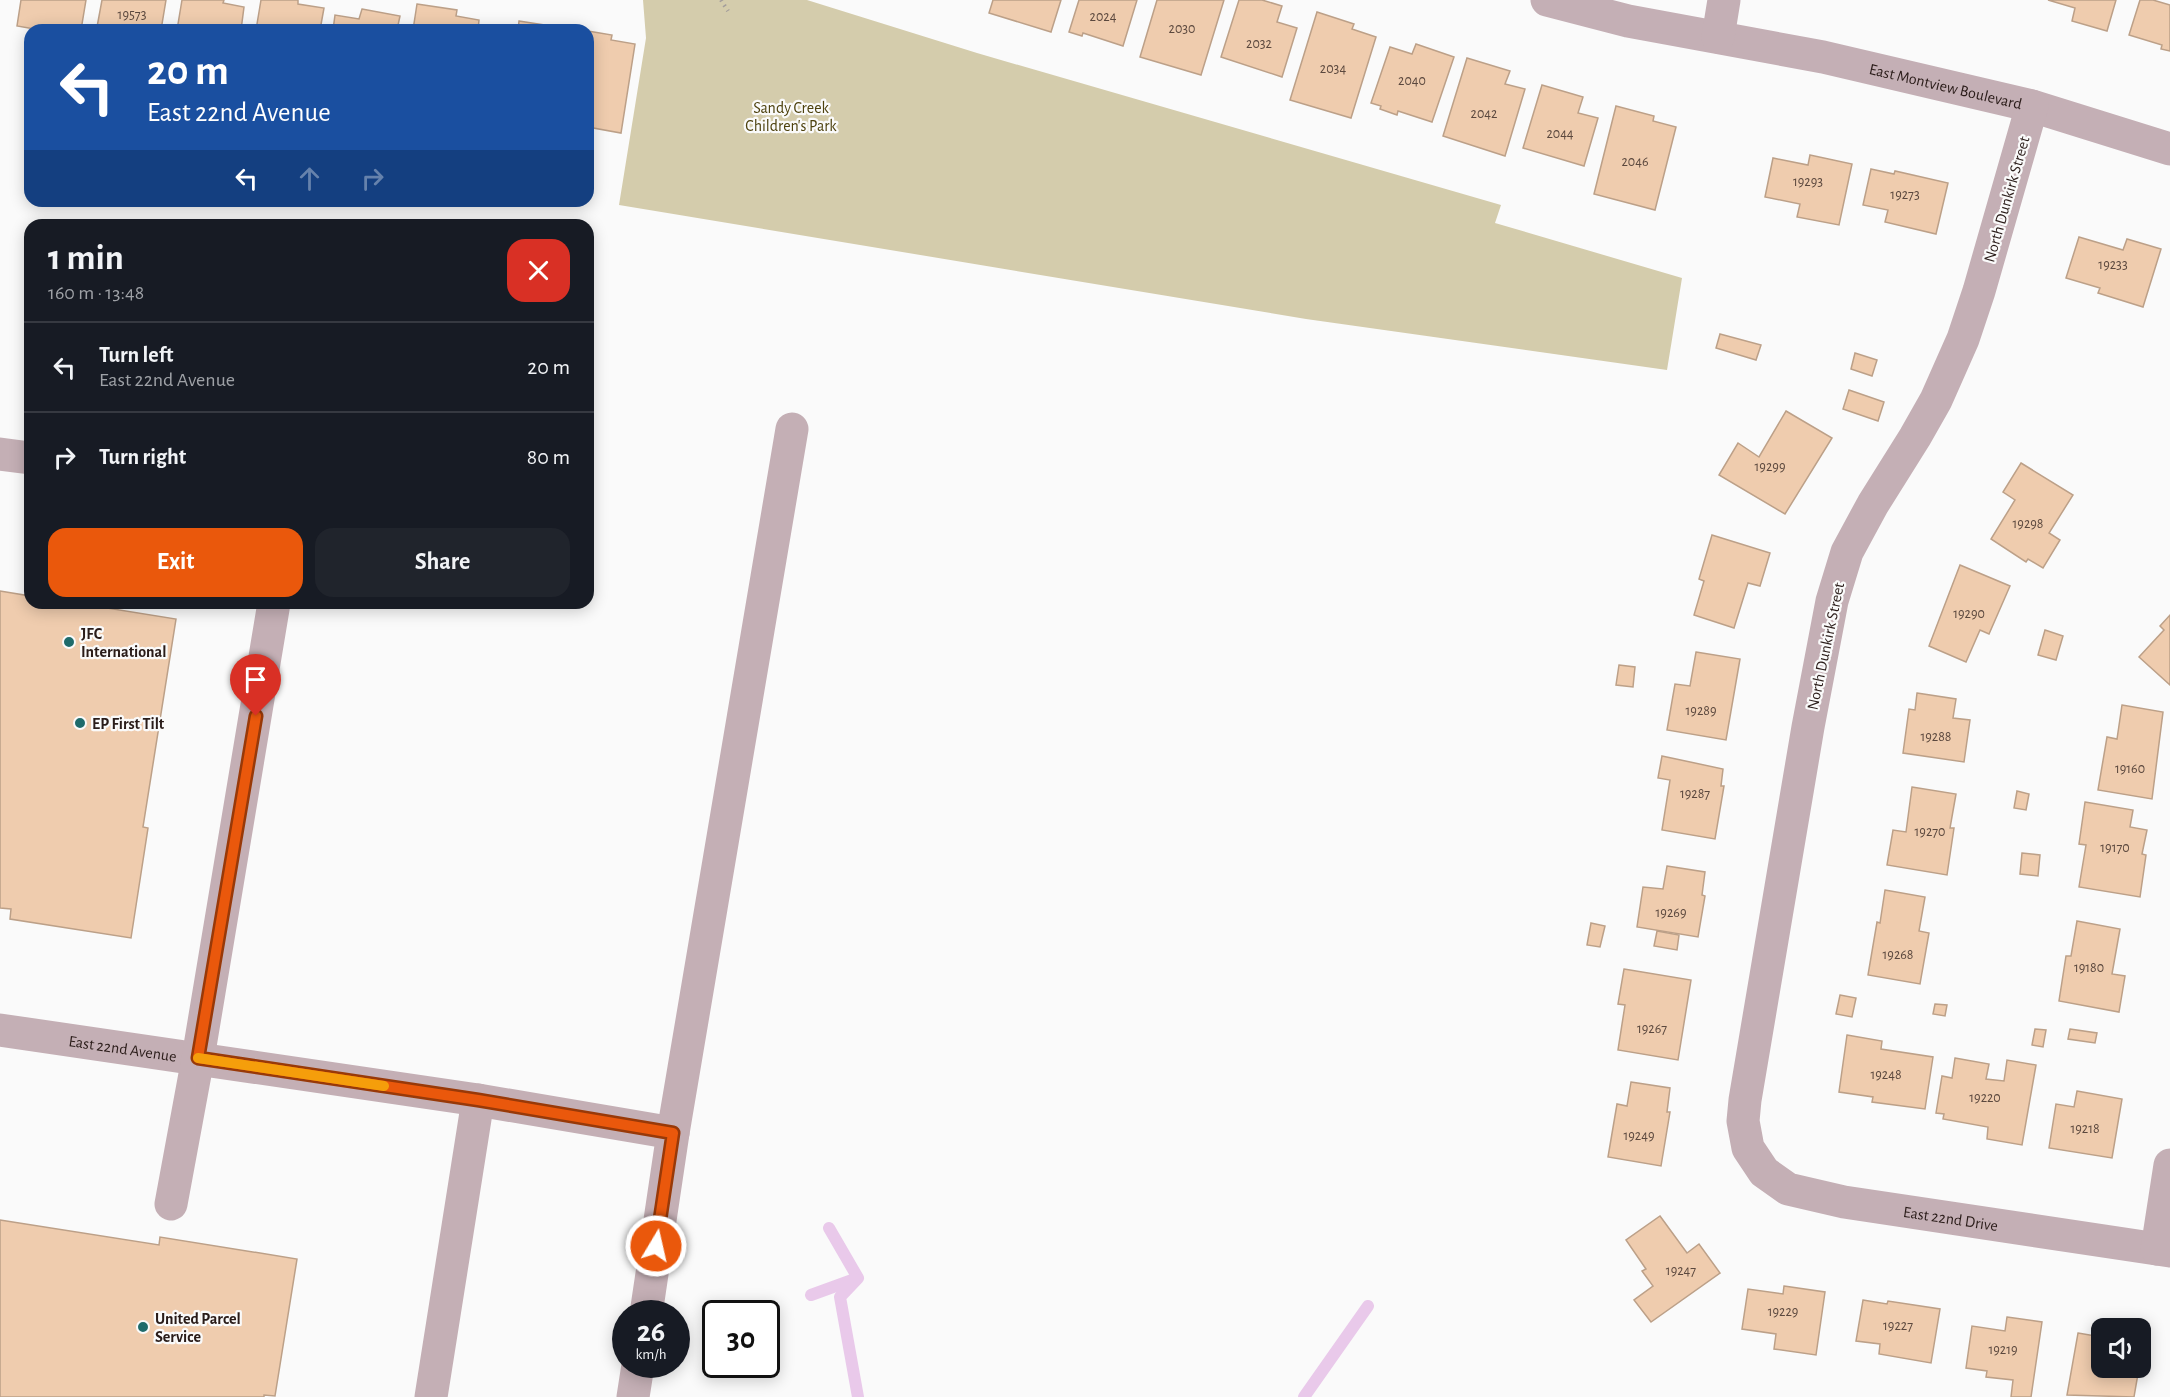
<!DOCTYPE html>
<html lang="en">
<head>
<meta charset="utf-8">
<style>
	body { margin:0; font-family:"Alegreya Sans",sans-serif; background:#20242c; color:#f1f3f6; height:100vh; display:flex; flex-direction:column; font-size:22px; white-space:nowrap }
	* { box-sizing:border-box; margin:0 }
	p { font-size:20px; color:#9ea1a6 }
	.icon { flex:none; width:33px; height:33px; fill:none; stroke:currentColor; stroke-width:2; stroke-linecap:round; stroke-linejoin:round }
	.map { position:relative; flex:1; overflow:hidden }
	.drawer { position:absolute; left:24px; top:219px; width:570px; height:390px; display:flex; flex-direction:column; background:#171b24; border-radius:18px; box-shadow:0 3px 15px #0003 }
	.drawer>* { flex:none }
	.top-card { position:absolute; left:24px; top:24px; width:570px; height:183px; border-radius:18px; box-shadow:0 3px 15px #0003; background:#1a4fa0; color:#fff; overflow:hidden }
	.buttons { position:absolute; left:2091px; top:1318px; display:grid; gap:12px }
	.buttons a { display:grid; place-items:center; width:60px; height:60px; border-radius:12px; background:#171b24; box-shadow:0 3px 15px #0003; font-size:30px }
	.speed { position:absolute; left:612px; top:1300px; display:flex; gap:12px; font-size:30px; font-weight:700; text-align:center }
	.speed>* { display:grid; place-content:center; width:78px; height:78px; border-radius:50%; background:#171b24; box-shadow:0 3px 15px #0003; line-height:1 }
	.speed small { font-size:15px; font-weight:400 }
	.speed .limit { border:3px solid #111; border-radius:9px; background:#fff; color:#111 }
	.pin { position:absolute; display:grid; place-items:center; width:51px; height:51px; color:#fff; margin:-62px -26px; border-radius:50% 50% 50% 0; rotate:-45deg; box-shadow:0 0 6px #0007 }
	.pin .icon { rotate:45deg }
	.me { position:absolute; width:66px; margin:-33px; rotate:9deg; stroke-linejoin:round; filter:drop-shadow(0 0 4px #0008) }
	.turn { display:flex; align-items:center; gap:21px; height:126px; padding:0 24px; font-size:27px }
	.turn .icon { width:78px; height:78px; stroke-width:2.5 }
	.turn b { display:block; font-size:42px; line-height:51px }
	.lanes { display:flex; align-items:center; height:57px; padding:0 24px; background:#0003; justify-content:center; gap:30px; direction:ltr }
	.lanes .off { opacity:.35 }
	.round { display:grid; place-items:center; flex:none; width:63px; height:63px; border-radius:18px; background:#20242c }
	.overview { display:flex; align-items:center; justify-content:space-between; height:102px; padding:0 24px }
	h1 { font-size:36px; font-weight:600; line-height:45px }
	.primary-button { display:flex; gap:12px; margin-top:auto; padding:12px 24px }
	.primary-button a { flex:1; height:69px; border-radius:18px; background:#ea580c; color:#fff; font-size:24px; font-weight:600; line-height:69px; text-align:center }
	.primary-button a+a { background:#20242c; color:#f1f3f6 }
	ul { padding:0; list-style:none }
	li { display:flex; align-items:center; gap:18px; height:90px; padding:0 24px; border-top:2px solid #363941 }
	li div { flex:1 }
	li b { display:block; font-size:22px }
	li em { font-style:normal }
	.map>svg:first-child { display:block }
</style>
</head>
<body>
<div class="map">
<svg width="2170" height="1397" viewBox="0 0 2170 1397">
	<rect width="100%" height="100%" fill="#fafafa"/>
	<polygon fill="#d4ccac" points="643,0 807,0 977,53 1501,205 1495,223 1682,278 1667,370 1306,319 619,205 646,38"/>
	<g fill="none" stroke-linecap="round" stroke-linejoin="round">
		<g stroke="#e9c9ea" stroke-width="12">
			<polyline points="829,1228 858,1278 840,1297 858,1397"/>
			<polyline points="811,1295 855,1279"/>
			<polyline points="1304,1397 1368,1306"/>
		</g>
	</g>
	<g fill="#efccae" stroke="#bca088" stroke-width="1.5">
		<polygon points="21,0 86,0 81,30 40,30 17,26"/>
		<polygon points="102,0 166,0 161,30 107,30 97,27"/>
		<polygon points="182,0 224,0 223,3 244,7 241,30 177,30"/>
		<polygon points="261,0 298,0 298,4 324,8 320,30 256,30"/>
		<polygon points="993,0 1061,0 1051,32 989,13"/>
		<polygon points="1079,0 1137,0 1123,46 1083,33 1082,36 1069,32"/>
		<polygon points="1157,0 1224,0 1201,75 1140,57"/>
		<polygon points="1239,0 1262,0 1282,6 1277,22 1297,28 1282,77 1221,57"/>
		<polygon points="2048,0 2116,0 2107,31 2072,21 2075,8"/>
		<polygon points="2140,0 2153,0 2170,5 2170,51 2161,49 2162,45 2129,35"/>
		<polygon points="417,4 457,10 456,16 479,20 478,30 413,30"/>
		<polygon points="362,9 400,16 397,30 333,30 335,15 359,19"/>
		<polygon points="1317,12 1354,24 1352,29 1376,37 1351,118 1290,100"/>
		<polygon points="519,21 557,27 557,30 518,30"/>
		<polygon points="588,31 612,35 611,40 635,44 621,133 588,127"/>
		<polygon points="1416,44 1454,57 1432,122 1398,111 1397,115 1380,109 1381,106 1371,103 1390,47 1412,54"/>
		<polygon points="1467,58 1510,71 1505,84 1525,89 1505,156 1443,136"/>
		<polygon points="1542,85 1583,97 1578,113 1598,118 1584,166 1523,148"/>
		<polygon points="1616,106 1654,116 1653,121 1676,127 1655,210 1594,194"/>
		<polygon points="1810,155 1852,164 1839,225 1797,217 1800,204 1765,197 1773,158 1808,165"/>
		<polygon points="1871,169 1894,174 1895,171 1948,183 1936,234 1885,222 1888,210 1863,205"/>
		<polygon points="2079,237 2123,250 2127,239 2161,249 2143,307 2098,293 2100,288 2066,278"/>
		<polygon points="1720,334 1761,345 1756,360 1716,348"/>
		<polygon points="1855,353 1877,360 1872,376 1851,369"/>
		<polygon points="1849,390 1884,402 1878,421 1843,409"/>
		<polygon points="1786,411 1832,438 1785,514 1719,475 1738,443 1759,457"/>
		<polygon points="2021,463 2073,495 2049,533 2060,540 2043,568 2028,559 2026,562 1991,539 2015,500 2003,492"/>
		<polygon points="1712,535 1770,553 1760,586 1748,583 1734,628 1694,615 1704,581 1699,579"/>
		<polygon points="1960,565 2010,586 1989,634 1980,630 1966,662 1929,646"/>
		<polygon points="0,591 30,596 30,603 76,603 176,619 143,827 148,828 131,938 10,919 11,909 0,908"/>
		<polygon points="2170,615 2170,685 2139,657 2164,630 2160,626"/>
		<polygon points="2045,630 2063,636 2056,660 2038,655"/>
		<polygon points="1696,652 1740,659 1726,740 1667,730 1675,684 1690,686"/>
		<polygon points="1619,665 1635,667 1633,687 1616,685"/>
		<polygon points="1917,693 1956,699 1953,718 1970,720 1964,762 1903,753 1909,709 1915,710"/>
		<polygon points="2122,705 2163,712 2152,799 2098,790 2107,737 2117,739"/>
		<polygon points="1662,756 1723,769 1721,786 1724,786 1715,839 1662,830 1670,780 1658,778"/>
		<polygon points="1912,787 1956,794 1950,828 1954,828 1947,875 1887,865 1893,830 1906,832"/>
		<polygon points="2017,791 2029,794 2026,810 2014,808"/>
		<polygon points="2085,802 2133,810 2130,827 2147,830 2142,854 2146,855 2140,897 2079,887 2086,845 2079,844"/>
		<polygon points="2022,853 2040,855 2038,876 2020,874"/>
		<polygon points="1667,866 1705,872 1702,895 1705,896 1698,937 1637,927 1643,887 1663,889"/>
		<polygon points="1885,890 1925,897 1919,931 1929,933 1920,984 1868,975 1877,922 1880,923"/>
		<polygon points="2077,921 2120,929 2112,974 2125,976 2119,1012 2059,1001 2066,956 2071,956"/>
		<polygon points="1591,923 1605,926 1600,947 1587,945"/>
		<polygon points="1657,931 1679,935 1677,950 1654,946"/>
		<polygon points="1624,969 1691,980 1678,1060 1618,1050 1625,1005 1618,1004"/>
		<polygon points="1840,995 1856,998 1852,1017 1836,1014"/>
		<polygon points="1935,1004 1947,1005 1945,1016 1933,1014"/>
		<polygon points="2035,1029 2046,1030 2043,1047 2032,1045"/>
		<polygon points="2070,1029 2097,1033 2095,1043 2068,1039"/>
		<polygon points="1847,1035 1882,1041 1881,1049 1933,1057 1925,1109 1872,1102 1873,1097 1839,1092"/>
		<polygon points="1955,1058 1989,1064 1986,1079 2004,1081 2007,1060 2036,1065 2022,1145 1987,1139 1988,1127 1943,1119 1944,1114 1936,1113 1942,1076 1952,1078"/>
		<polygon points="1631,1082 1670,1088 1667,1112 1670,1112 1661,1166 1608,1157 1617,1104 1627,1106"/>
		<polygon points="2077,1091 2122,1099 2112,1158 2049,1148 2056,1104 2074,1107"/>
		<polygon points="1660,1216 1687,1253 1699,1244 1720,1273 1651,1322 1634,1300 1653,1286 1642,1271 1646,1269 1626,1240"/>
		<polygon points="0,1220 159,1245 160,1237 297,1259 275,1396 264,1395 264,1397 0,1397"/>
		<polygon points="1784,1286 1825,1292 1816,1355 1774,1349 1776,1334 1742,1329 1748,1289 1783,1294"/>
		<polygon points="1863,1300 1887,1304 1888,1301 1940,1309 1931,1363 1879,1354 1880,1344 1856,1341"/>
		<polygon points="2007,1317 2042,1322 2031,1397 2011,1397 2013,1380 1986,1377 1987,1371 1966,1368 1972,1326 2005,1331"/>
		<polygon points="2078,1333 2101,1337 2102,1335 2102,1368 2139,1368 2134,1397 2067,1395"/>
	</g>
	<g fill="none" stroke-linecap="round" stroke-linejoin="round">
		<polyline stroke="#a29c9b" stroke-width="4" stroke-dasharray="1.5 4.5" stroke-linecap="butt" points="721,0 728,11"/>
		<g stroke="#c4afb5" stroke-width="33">
			<path id="s1" d="M1547,0L1628,21L1823,57L2032,106L2170,149"/>
			<polyline points="1718,37 1724,0"/>
			<path id="s2" d="M2032,106L1979,291L1963,339L1936,400L1915,437L1873,504L1847,552L1832,601L1808,727L1745,1100L1743,1121L1748,1148L1764,1172L1788,1189L1844,1202L2170,1251"/>
			<polyline points="0,454 30,458"/>
			<path id="s3" d="M0,1030L478,1100L673,1133"/>
			<polyline points="171,1204 198,1058 274,603"/>
			<polyline points="2157,1249 2170,1165"/>
			<polyline points="646,1314 673,1133 792,429"/>
			<polyline points="431,1397 478,1100"/>
			<polyline points="633,1397 638,1365"/>
		</g>
	</g>
	<g fill="none" stroke-linecap="round" stroke-linejoin="round">
		<g stroke="#983908" stroke-width="15">
			<polyline id="route" points="256,716 198,1058 478,1100 673,1133 656,1246"/>
		</g>
		<use href="#route" stroke="#ea580c" stroke-width="10"/>
		<polyline stroke="#f59e0b" stroke-width="10" points="198,1058 384,1086"/>
	</g>
	<g fill="#1f6b6b" stroke="#fafafa" stroke-width="2">
		<circle cx="69" cy="642" r="6"/>
		<circle cx="80" cy="723" r="6"/>
		<circle cx="143" cy="1327" r="6"/>
	</g>
	<g text-anchor="middle" stroke-width="4.5" stroke-linejoin="round" paint-order="stroke">
		<g font-size="14" fill="#5b483e">
			<text x="132" y="19">19573</text>
			<text x="1103" y="21">2024</text>
			<text x="1182" y="33">2030</text>
			<text x="1259" y="48">2032</text>
			<text x="1333" y="73">2034</text>
			<text x="1412" y="85">2040</text>
			<text x="1484" y="118">2042</text>
			<text x="1560" y="138">2044</text>
			<text x="1635" y="166">2046</text>
			<text x="1808" y="186">19293</text>
			<text x="1905" y="199">19273</text>
			<text x="2113" y="269">19233</text>
			<text x="1770" y="471">19299</text>
			<text x="2028" y="528">19298</text>
			<text x="1969" y="618">19290</text>
			<text x="1701" y="715">19289</text>
			<text x="1936" y="741">19288</text>
			<text x="2130" y="773">19160</text>
			<text x="1695" y="798">19287</text>
			<text x="1930" y="836">19270</text>
			<text x="2115" y="852">19170</text>
			<text x="1671" y="917">19269</text>
			<text x="1898" y="959">19268</text>
			<text x="2089" y="972">19180</text>
			<text x="1652" y="1033">19267</text>
			<text x="1886" y="1079">19248</text>
			<text x="1985" y="1102">19220</text>
			<text x="2085" y="1133">19218</text>
			<text x="1639" y="1140">19249</text>
			<text x="1681" y="1275">19247</text>
			<text x="1783" y="1316">19229</text>
			<text x="1898" y="1330">19227</text>
			<text x="2003" y="1354">19219</text>
		</g>
		<g font-size="16" fill="#2a1c19" stroke="#fafafa">
			<text dy="6" stroke="none"><textPath href="#s1" startOffset="408">East Montview Boulevard</textPath></text>
			<text transform="translate(2006 199) rotate(-74)" y="6">North Dunkirk Street</text>
			<text transform="translate(1825 646) rotate(-78)" y="6">North Dunkirk Street</text>
			<text dy="6" stroke="none"><textPath href="#s3" startOffset="124">East 22nd Avenue</textPath></text>
			<text dy="6" stroke="none"><textPath href="#s2" startOffset="1316">East 22nd Drive</textPath></text>
		</g>
		<g font-size="16" fill="#4d410d" stroke="#fafafa">
			<text x="791" y="113">Sandy Creek<tspan x="791" dy="18">Children's Park</tspan></text>
		</g>
		<g font-size="16" font-weight="bold" fill="#2a1c19" stroke="#fafafa" text-anchor="start">
			<text x="81" y="639">JFC<tspan x="81" dy="18">International</tspan></text>
			<text x="92" y="729">EP First Tilt</text>
			<text x="155" y="1324">United Parcel<tspan x="155" dy="18">Service</tspan></text>
		</g>
	</g>
</svg>
<div class="buttons">
<a><svg class="icon" aria-label="sound" viewBox="0 0 24 24"><path d="M4 9h4l5-4v14l-5-4H4zM17 9q2 3 0 6"/></svg></a>
</div>
<div class="speed"><div>26<small>km/h</small></div><div class="limit">30</div></div>
<div class="pin" style="left:256px;top:716px;background:#d93025"><svg class="icon" aria-label="arrive" viewBox="0 0 24 24"><path d="M6 21V4h12l-3 4 3 4H6"/></svg></div>
<svg class="me" style="left:656px;top:1246px" viewBox="-20 -20 40 40"><circle r="17" fill="#ea580c" stroke="#fff" stroke-width="3"/><path d="M0-11L8 9 0 5-8 9z" fill="#fff"/></svg>
<div class="top-card">
<div class="turn"><svg class="icon" aria-label="left" viewBox="0 0 24 24"><path d="M17 20v-9H6M10 6l-5 5 5 5"/></svg><div><b>20 m</b>East 22nd Avenue</div></div>
<div class="lanes"><svg class="icon" aria-label="left" viewBox="0 0 24 24"><path d="M17 20v-9H6M10 6l-5 5 5 5"/></svg><svg class="icon off" aria-label="ahead" viewBox="0 0 24 24"><path d="M12 20V5M6 11l6-6 6 6"/></svg><svg class="icon off" aria-label="right" viewBox="0 0 24 24"><path d="M7 20v-9h11M14 6l5 5-5 5"/></svg></div>
</div>
<section class="drawer">
<div class="overview"><div><h1>1 min</h1><p>160 m · 13:48</p></div><a class="round" style="background:#d93025;color:#fff"><svg class="icon" aria-label="close" viewBox="0 0 24 24"><path d="M6 6l12 12M18 6L6 18"/></svg></a></div>
<ul>
<li><svg class="icon" aria-label="left" viewBox="0 0 24 24"><path d="M17 20v-9H6M10 6l-5 5 5 5"/></svg><div><b>Turn left</b><p>East 22nd Avenue</p></div><em>20 m</em></li>
<li><svg class="icon" aria-label="right" viewBox="0 0 24 24"><path d="M7 20v-9h11M14 6l5 5-5 5"/></svg><div><b>Turn right</b></div><em>80 m</em></li>
</ul>
<div class="primary-button"><a>Exit</a><a>Share</a></div>
</section>
</div>
</body>
</html>
